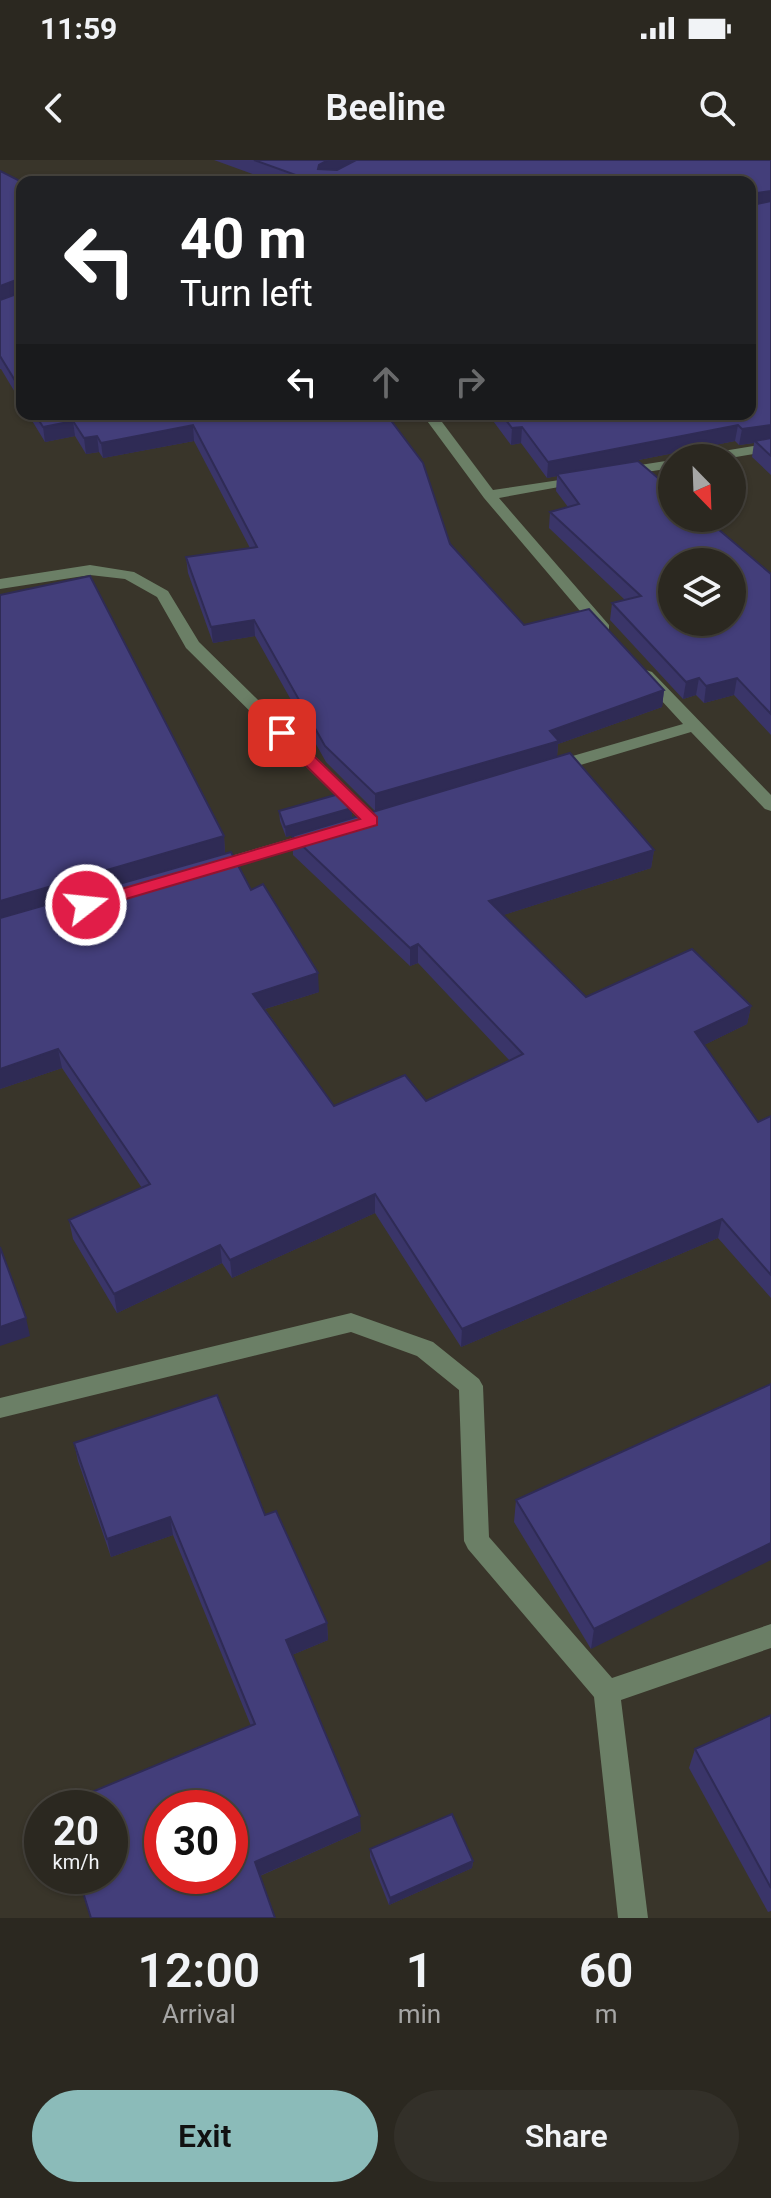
<!DOCTYPE html>
<html lang="en">
<head>
<meta charset="utf-8">
<style>
	body { margin:0; font-family:Roboto,sans-serif; background:#333029; color:#f1f3f6; height:100vh; display:flex; flex-direction:column; font-size:30px; white-space:nowrap }
	* { box-sizing:border-box; margin:0 }
	p { font-size:26px; color:#a6a6a5 }
	.icon { flex:none; width:44px; height:44px; fill:none; stroke:currentColor; stroke-width:2; stroke-linecap:round; stroke-linejoin:round }
	.map { position:relative; height:1758px; overflow:hidden }
	.panel { display:flex; flex-direction:column; background:#2b2820; flex:1 }
	.panel>* { flex:none }
	.hud { position:absolute; left:16px; top:16px; width:740px; height:244px; border-radius:16px; box-shadow:0 2px 6px #0004,0 0 0 2px #47443e; background:#202124; color:#fff; overflow:hidden }
	.needle { width:52px; rotate:157deg }
	.fabs { position:absolute; left:658px; top:284px; display:grid; gap:16px }
	.fabs a { display:grid; place-items:center; width:88px; height:88px; border-radius:50%; background:#2b2820; box-shadow:0 2px 6px #0004,0 0 0 2px #47443e; font-size:40px }
	.speed { position:absolute; left:24px; top:1630px; display:flex; gap:16px; font-size:40px; font-weight:700; text-align:center }
	.speed>* { display:grid; place-content:center; width:104px; height:104px; border-radius:50%; background:#2b2820; box-shadow:0 2px 6px #0004,0 0 0 2px #47443e; line-height:1 }
	.speed small { font-size:20px; font-weight:400 }
	.speed .limit { border:12px solid #d22; background:#fff; color:#111 }
	.pin { position:absolute; display:grid; place-items:center; width:68px; height:68px; color:#fff; margin:-34px; border-radius:16px; box-shadow:0 4px 12px #0006 }
	.me { position:absolute; width:88px; margin:-44px; rotate:74deg; stroke-linejoin:round; filter:drop-shadow(0 0 6px #0008) }
	.turn { display:flex; align-items:center; gap:28px; height:168px; padding:0 32px; font-size:36px }
	.turn .icon { width:104px; height:104px; stroke-width:2.5 }
	.turn b { display:block; font-size:56px; line-height:68px }
	.lanes { display:flex; align-items:center; height:76px; padding:0 32px; background:#0003; justify-content:center; gap:40px; direction:ltr }
	.lanes .off { opacity:.35 }
	.eta { display:flex; justify-content:space-evenly; align-items:center; height:136px; text-align:center }
	.eta b { font-size:48px; font-weight:600; line-height:56px }
	.action { display:flex; gap:16px; margin-top:auto; padding:16px 32px }
	.action a { flex:1; height:92px; border-radius:48px; background:#8bbbb9; color:#111; font-size:32px; font-weight:600; line-height:92px; text-align:center }
	.action a+a { background:#333029; color:#f1f3f6 }
	.status { display:flex; justify-content:space-between; align-items:center; height:56px; padding:0 40px; background:#2b2820; direction:ltr }
	.status svg { height:22px; fill:currentColor }
	header { display:flex; justify-content:space-between; align-items:center; height:104px; padding:0 32px; background:#2b2820; font-size:36px; font-weight:600 }
	.map>svg:first-child { display:block }
</style>
</head>
<body>
<div class="status"><b>11:59</b><svg viewBox="0 0 49 12"><path d="M0 12V9h3v3zM5 12V6h3v6zM10 12V3h3v9zM15 12V0h3v12zM26 1h20v11H26zM47 4h2v5h-2z"/></svg></div>
<header><svg class="icon" aria-label="back" viewBox="0 0 24 24"><path d="M15 5l-7 7 7 7"/></svg>Beeline<svg class="icon" aria-label="search" viewBox="0 0 24 24"><circle cx="10" cy="10" r="6"/><path d="M15 15l6 6"/></svg></header>
<div class="map">
<svg width="771" height="1758" viewBox="0 0 771 1758">
	<rect width="100%" height="100%" fill="#39352a"/>
	<g fill="none" stroke-linecap="round" stroke-linejoin="round">
		<g fill="#6b7f66" fill-rule="evenodd">
			<polygon points="422,254 436,254 493,330 586,316 588,319 581,323 499,338 609,465 609,471 597,471 484,338"/>
			<polygon points="771,283 771,291 730,298 698,298 705,294"/>
			<polygon points="672,300 672,308 621,316 614,312 621,308"/>
			<polygon points="90,405 134,412 168,431 199,482 377,657 380,661 377,665 365,665 186,488 157,437 125,419 90,415 0,429 0,419"/>
			<polygon points="646,510 652,512 771,635 771,651 765,649 691,572 557,612 545,612 542,608 545,604 683,564 638,515"/>
			<polygon points="317,671 323,673 326,677 323,681 213,713 204,707 207,703"/>
			<polygon points="351,1153 433,1182 479,1219 483,1226 489,1377 612,1518 771,1464 771,1488 621,1540 648,1758 618,1758 594,1537 468,1389 464,1381 459,1230 417,1196 351,1172 0,1258 0,1238"/>
		</g>
	</g>
	<g fill="#3a3569">
		<polygon points="214,0 771,0 771,315 752,297 754,283 739,285 735,281 618,304 771,414 771,575 734,535 704,543 696,535 683,539 610,460 612,443 625,440 549,368 550,352 568,347 556,331 557,316 547,318 521,283 511,285 488,254 750,254 750,22 275,22"/>
		<polygon points="0,11 22,22 22,244 1,209 0,209"/>
		<polygon points="28,254 386,254 450,384 524,465 664,530 662,547 558,584 557,597 654,690 651,708 503,755 586,837 751,846 747,864 704,885 758,962 771,956 771,1138 718,1078 461,1187 375,1053 232,1118 222,1103 117,1153 73,1079 69,1060 142,1028 62,908 0,929 0,435 224,676 225,694 251,730 319,832 265,849 334,946 426,941 510,901 418,803 410,806 293,695 292,676 470,623 375,651 326,602 255,476 213,483 188,413 186,397 250,388 194,281 103,298 99,292 86,294 75,276 45,282"/>
		<polygon points="279,651 352,658 286,677 280,661"/>
		<polygon points="771,1224 591,1489 514,1362 516,1340"/>
		<polygon points="74,1283 265,1355 327,1463 328,1480 292,1495 361,1671 260,1716 91,1758 251,1566 173,1375 111,1397 78,1301"/>
		<polygon points="771,1555 771,1751 768,1752 689,1608 695,1589"/>
		<polygon points="370,1689 473,1701 472,1708 389,1745 370,1697"/>
	</g>
	<g fill="#2f2b55">
		<polygon points="328,0 356,0 320,19 318,9 319,5"/>
		<polygon points="771,31 771,46 750,49 750,34"/>
		<polygon points="19,119 21,134 0,141 0,126"/>
		<polygon points="73,261 75,276 45,282 43,267"/>
		<polygon points="193,265 194,281 103,298 101,283"/>
		<polygon points="738,265 735,281 547,318 548,302"/>
		<polygon points="771,265 771,281 755,281 754,283 739,285 742,269"/>
		<polygon points="522,267 521,283 511,285 512,268"/>
		<polygon points="97,276 99,292 86,294 84,278"/>
		<polygon points="254,460 255,476 213,483 211,467"/>
		<polygon points="699,518 696,535 683,539 686,522"/>
		<polygon points="737,518 734,535 704,543 706,526"/>
		<polygon points="664,530 662,547 558,584 557,597 375,651 375,634"/>
		<polygon points="352,648 352,658 286,677 285,667"/>
		<polygon points="224,676 225,695 0,761 0,741"/>
		<polygon points="654,690 651,708 488,760 489,741"/>
		<polygon points="418,784 418,803 410,806 410,788"/>
		<polygon points="318,813 319,832 255,852 253,834"/>
		<polygon points="751,846 747,864 692,891 695,872"/>
		<polygon points="58,889 62,908 0,929 0,909"/>
		<polygon points="375,1034 375,1053 232,1118 230,1100"/>
		<polygon points="722,1059 718,1078 461,1187 462,1169"/>
		<polygon points="220,1085 222,1103 117,1153 114,1134"/>
		<polygon points="26,1158 30,1176 0,1186 0,1167"/>
		<polygon points="170,1357 173,1375 111,1397 107,1379"/>
		<polygon points="771,1383 771,1400 591,1489 594,1469"/>
		<polygon points="327,1463 328,1480 287,1497 286,1480"/>
		<polygon points="360,1656 361,1671 257,1717 255,1702"/>
		<polygon points="473,1701 472,1708 389,1745 390,1738"/>
	</g>
	<g fill="#433e7a" stroke="#2f2b55" stroke-width="2" fill-rule="evenodd">
		<polygon points="254,0 328,0 319,5 318,9 337,10 356,0 771,0 771,31 750,34 750,22 324,22 323,21 324,22 315,22"/>
		<polygon points="0,11 22,22 22,122 19,119 0,126"/>
		<polygon points="750,35 752,45 771,41 771,265 742,269 738,265 548,302 522,267 512,268 501,254 750,254"/>
		<polygon points="22,132 22,232 0,196 0,140"/>
		<polygon points="35,254 386,254 423,303 450,384 524,465 589,449 664,530 550,571 559,581 375,634 325,586 254,460 211,467 186,397 257,387 193,265 101,283 97,276 84,278 73,261 43,267"/>
		<polygon points="771,278 771,296 755,281"/>
		<path d="M638,301L672,330V358H705L771,414V554L737,518L706,526L699,518L686,522L612,443L641,436L550,352L579,344L557,314ZM672,402H732V462H672Z"/>
		<polygon points="90,416 224,676 0,741 0,435"/>
		<polygon points="570,593 654,690 489,741 586,837 692,789 751,846 695,872 758,962 771,956 771,1115 722,1059 462,1169 375,1034 230,1100 220,1085 114,1134 69,1060 150,1024 58,889 0,909 0,758 231,692 251,730 263,724 318,813 253,834 334,946 405,915 426,941 523,894 418,784 410,788 292,676"/>
		<polygon points="339,634 352,648 285,667 279,651"/>
		<polygon points="0,1087 26,1158 0,1167"/>
		<polygon points="771,1224 771,1383 594,1469 516,1340"/>
		<path d="M217,1235L265,1355L276,1351L327,1463L286,1480L360,1656L255,1702L275,1758H91L78,1716H110V1648L56,1647L255,1564L170,1357L107,1379L74,1283ZM162,1648H230V1716H162Z"/>
		<polygon points="771,1555 771,1728 695,1589"/>
		<polygon points="452,1654 473,1701 390,1738 370,1689"/>
	</g>
	<polygon fill="#e11d48" stroke="#92132f" stroke-width="2" points="276,570 287,570 377,657 377,665 92,749 80,749 80,741 360,659 276,576"/>
</svg>
<div class="fabs">
<a><svg class="needle" viewBox="-14 -14 28 28"><path d="M0-13l5 13h-10z" fill="#e53935"/><path d="M0 13l5-13h-10z" fill="#a6a6a5"/></svg></a>
<a><svg class="icon" aria-label="layers" viewBox="0 0 24 24"><path d="M12 4l9 5-9 5-9-5zM3 14l9 5 9-5"/></svg></a>
</div>
<div class="speed"><div>20<small>km/h</small></div><div class="limit">30</div></div>
<div class="pin" style="left:282px;top:573px;background:#d93025"><svg class="icon" aria-label="arrive" viewBox="0 0 24 24"><path d="M6 21V4h12l-3 4 3 4H6"/></svg></div>
<svg class="me" style="left:86px;top:745px" viewBox="-20 -20 40 40"><circle r="17" fill="#e11d48" stroke="#fff" stroke-width="3"/><path d="M0-11L8 9 0 5-8 9z" fill="#fff"/></svg>
<div class="hud">
<div class="turn"><svg class="icon" aria-label="left" viewBox="0 0 24 24"><path d="M17 20v-9H6M10 6l-5 5 5 5"/></svg><div><b>40 m</b>Turn left</div></div>
<div class="lanes"><svg class="icon" aria-label="left" viewBox="0 0 24 24"><path d="M17 20v-9H6M10 6l-5 5 5 5"/></svg><svg class="icon off" aria-label="ahead" viewBox="0 0 24 24"><path d="M12 20V5M6 11l6-6 6 6"/></svg><svg class="icon off" aria-label="right" viewBox="0 0 24 24"><path d="M7 20v-9h11M14 6l5 5-5 5"/></svg></div>
</div>
</div>
<section class="panel">
<div class="eta">
<div><b>12:00</b><p>Arrival</p></div>
<div><b>1</b><p>min</p></div>
<div><b>60</b><p>m</p></div>
</div>
<div class="action"><a>Exit</a><a>Share</a></div>
</section>
</body>
</html>
